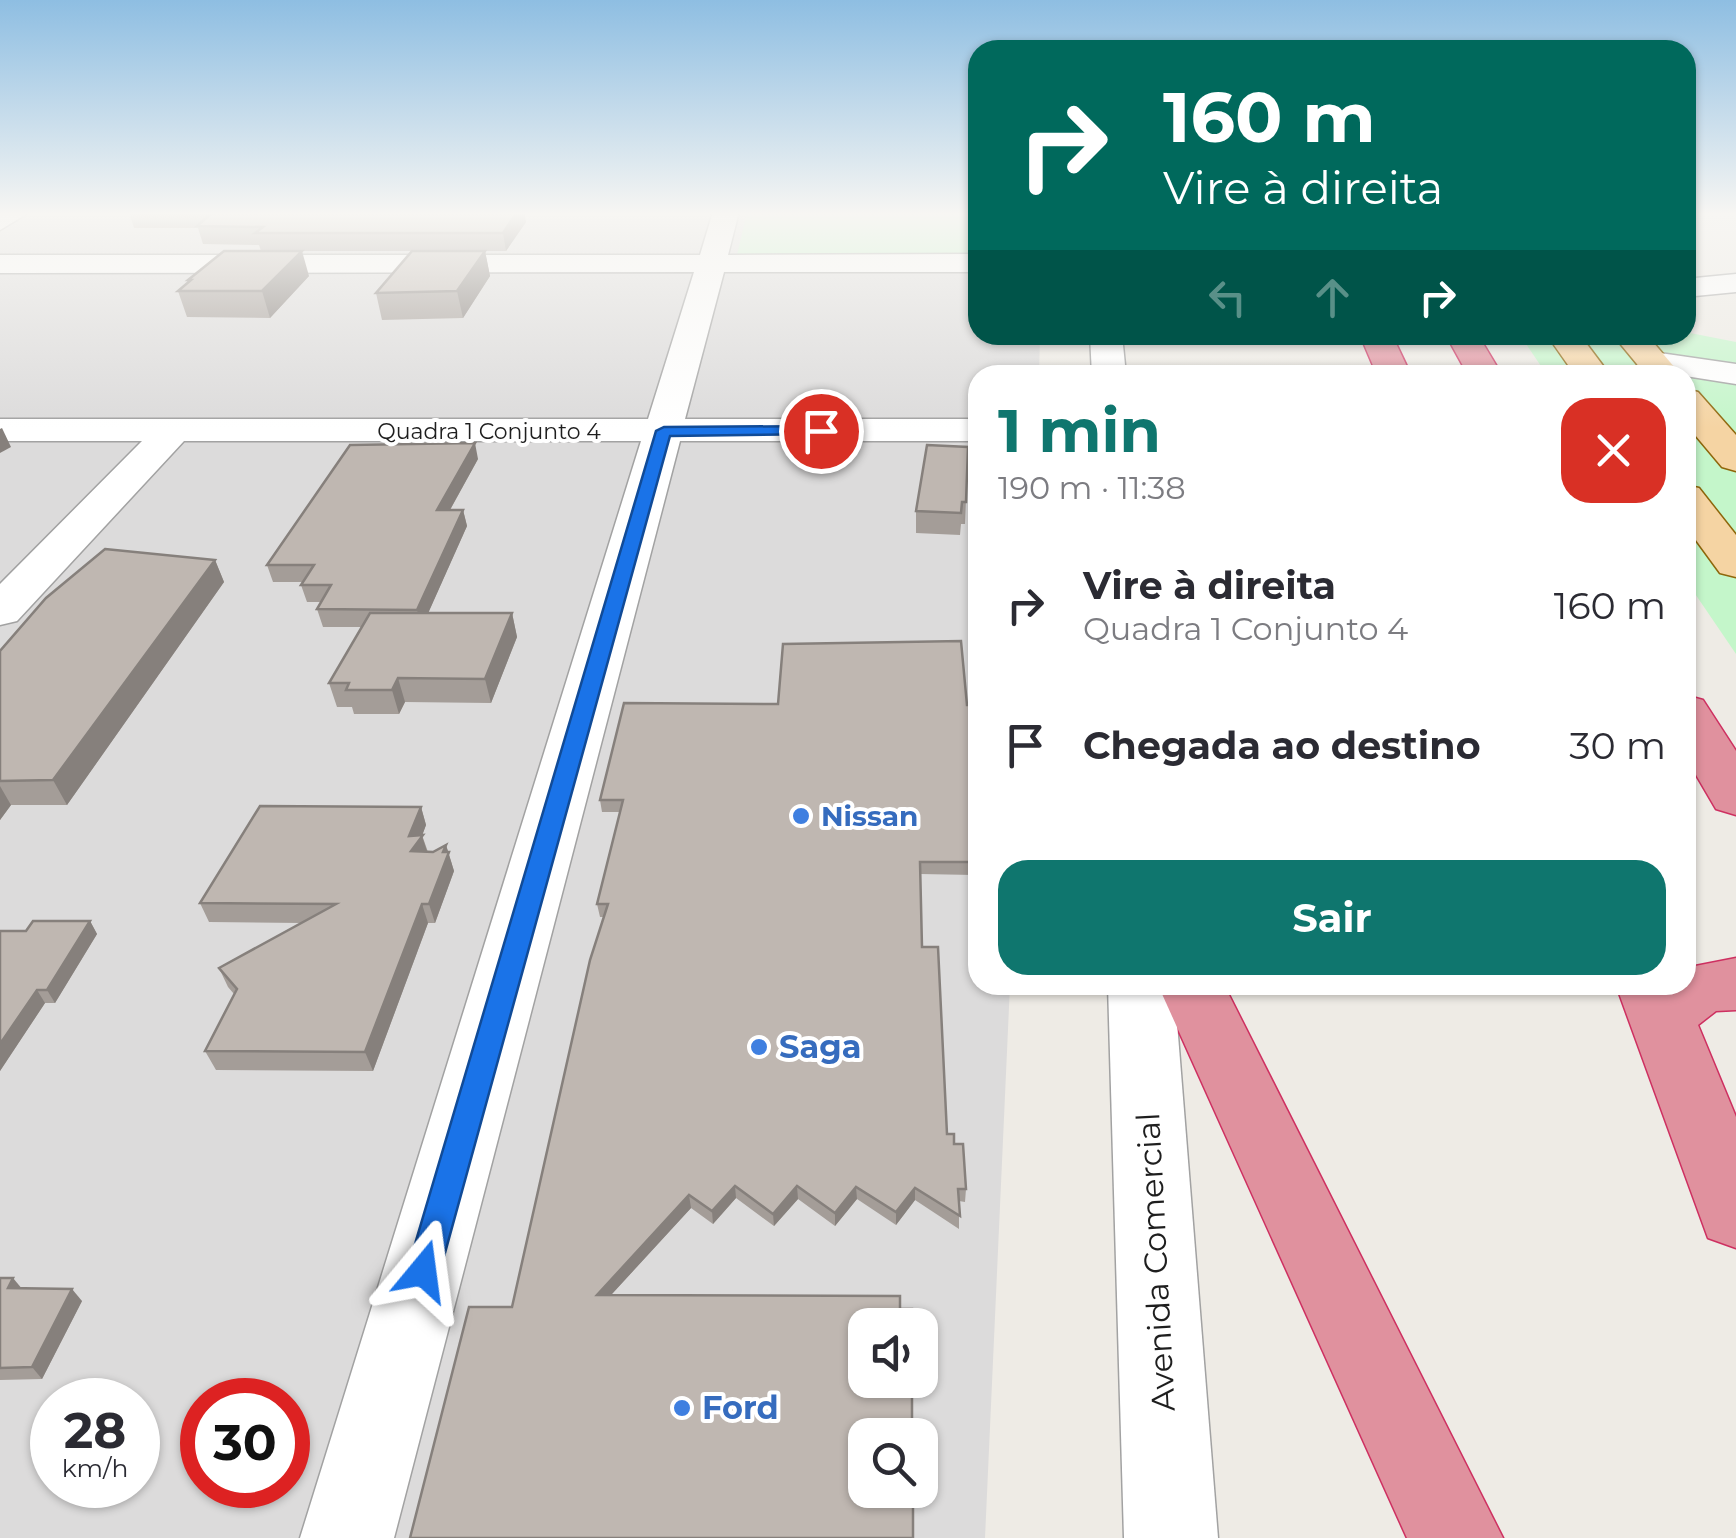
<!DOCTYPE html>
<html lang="pt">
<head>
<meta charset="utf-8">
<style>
	body { margin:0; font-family:Montserrat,sans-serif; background:#f2f2f3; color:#2b2b33; height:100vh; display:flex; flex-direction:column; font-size:38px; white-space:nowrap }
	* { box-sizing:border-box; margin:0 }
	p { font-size:32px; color:#7c7c81 }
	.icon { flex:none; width:55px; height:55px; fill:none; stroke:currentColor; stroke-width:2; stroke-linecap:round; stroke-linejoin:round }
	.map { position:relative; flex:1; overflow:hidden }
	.side { position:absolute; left:968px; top:365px; width:728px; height:630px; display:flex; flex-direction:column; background:#fff; border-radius:30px; box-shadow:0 2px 8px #0004 }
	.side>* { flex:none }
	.banner { position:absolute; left:968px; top:40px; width:728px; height:305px; border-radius:30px; box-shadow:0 2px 8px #0004; background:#00695c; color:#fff; overflow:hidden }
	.controls { position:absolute; left:848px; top:1308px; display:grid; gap:20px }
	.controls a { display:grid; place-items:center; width:90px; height:90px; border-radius:20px; background:#fff; box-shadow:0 2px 8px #0004; font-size:50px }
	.speed { position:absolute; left:30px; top:1378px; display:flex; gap:20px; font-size:50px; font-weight:700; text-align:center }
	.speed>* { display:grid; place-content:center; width:130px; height:130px; border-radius:50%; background:#fff; box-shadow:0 2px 8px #0004; line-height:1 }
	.speed small { font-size:25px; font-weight:400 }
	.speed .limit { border:15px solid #d22; background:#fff; color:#111 }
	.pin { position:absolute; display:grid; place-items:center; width:85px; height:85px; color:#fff; margin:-42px; border:5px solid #fff; border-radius:50%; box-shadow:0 2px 10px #0007 }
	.me { position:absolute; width:110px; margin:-55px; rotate:16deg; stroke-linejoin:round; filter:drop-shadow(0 0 8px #0008) }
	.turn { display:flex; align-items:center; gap:35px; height:210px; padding:0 30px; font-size:45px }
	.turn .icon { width:130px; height:130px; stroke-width:2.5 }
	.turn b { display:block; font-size:70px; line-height:85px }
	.lanes { display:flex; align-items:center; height:95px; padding:0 30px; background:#0003; justify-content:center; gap:50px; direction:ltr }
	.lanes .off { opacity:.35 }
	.round { display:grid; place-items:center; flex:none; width:105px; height:105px; border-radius:30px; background:#f2f2f3 }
	.head { display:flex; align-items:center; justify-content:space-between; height:170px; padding:0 30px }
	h1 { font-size:60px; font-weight:700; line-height:75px; color:#0f766e }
	.action { display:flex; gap:20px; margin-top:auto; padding:20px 30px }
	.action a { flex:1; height:115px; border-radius:30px; background:#0f766e; color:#fff; font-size:40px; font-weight:700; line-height:115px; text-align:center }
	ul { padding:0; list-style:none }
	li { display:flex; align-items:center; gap:30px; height:140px; padding:0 30px }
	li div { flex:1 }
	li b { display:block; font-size:38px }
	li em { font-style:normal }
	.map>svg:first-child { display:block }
</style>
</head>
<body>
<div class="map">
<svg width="1736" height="1538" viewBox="0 0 1736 1538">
	<rect width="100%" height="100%" fill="#eeebe5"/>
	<path fill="#dcdbdb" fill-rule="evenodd" d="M0,212H977L978,335H1040L1039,375H978V985H1010L985,1538H0ZM865,1325H920V1380H865ZM52,1400H138V1485H52ZM202,1400H288V1485H202ZM865,1435H920V1490H865Z"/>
	<g fill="#c4f6ca">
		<polygon points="747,212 977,212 977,256 737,255"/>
		<polygon points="1685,332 1736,342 1736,654 1685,579 1685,375 1547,375 1520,335"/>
	</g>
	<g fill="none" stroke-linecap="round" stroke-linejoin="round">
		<g stroke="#a2a2a2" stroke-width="3">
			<g id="minor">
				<polygon points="0,212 30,212 0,230"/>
				<polygon points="713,212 739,212 728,255 978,254 978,272 724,272 685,419 978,419 978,441 680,441 394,1538 300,1538 641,441 184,441 17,621 0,625 0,584 142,441 0,441 0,419 648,419 694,272 0,273 0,255 700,255"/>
				<polygon points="1736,274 1736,292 1685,297 1685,279"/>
				<polygon points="1090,335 1122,335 1126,375 1092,375"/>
				<polygon points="1653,352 1736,364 1736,384 1641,369 1636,362 1641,355"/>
				<polygon points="1108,985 1174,985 1218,1538 1124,1538"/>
			</g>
		</g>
		<g stroke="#8e660a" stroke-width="3">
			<g id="major">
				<polygon points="1547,335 1580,335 1610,375 1575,375"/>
				<polygon points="1613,335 1647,335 1681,375 1646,375"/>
				<polygon points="1685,389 1698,392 1736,435 1736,471 1722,467 1685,423"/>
				<polygon points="1685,485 1699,488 1736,535 1736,577 1720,573 1685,525"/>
			</g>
		</g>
		<g stroke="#ce3061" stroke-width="3">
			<g id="highway">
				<polygon points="1360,335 1392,335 1411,375 1377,375"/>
				<polygon points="1446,335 1478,335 1502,375 1468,375"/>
				<polygon points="1685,695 1703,700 1736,751 1736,815 1716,809 1685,756"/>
				<polygon points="1736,958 1736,1010 1716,1011 1698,1025 1736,1117 1736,1248 1708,1238 1616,985 1685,985 1685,968"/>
				<polygon points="1158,985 1224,985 1503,1538 1407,1538"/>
			</g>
		</g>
		<use href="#minor" fill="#fff" fill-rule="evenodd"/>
		<use href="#major" fill="#f5d4a3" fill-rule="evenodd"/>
		<use href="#highway" fill="#e0919e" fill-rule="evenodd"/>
	</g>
	<g fill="#a49d98">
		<polygon points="129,212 524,212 526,222 506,251 485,251 490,276 463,318 382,320 376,293 411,251 261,251 259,245 203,244 198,228 134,228"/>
		<polygon points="309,276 270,318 187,317 178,291 189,283 188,280"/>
		<polygon points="968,447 965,524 961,524 960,535 916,533 916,511"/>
		<polygon points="478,459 450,510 463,510 467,526 428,613 512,613 517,637 491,703 405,702 399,714 354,714 352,707 337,707 329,683 362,627 323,627 317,609 321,602 307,602 301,585 303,582 273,582 267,565"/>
		<polygon points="215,560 224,582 67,805 11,805 0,820 0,651"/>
		<polygon points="967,705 978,705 978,820 971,820 974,862 974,875 920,874 922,947 947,1134 954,1144 966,1189 965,1202 959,1201 959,1229 915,1200 896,1225 857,1199 835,1226 798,1199 774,1226 736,1198 713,1224 691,1208 611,1295 512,1307 604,917 600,917 597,904 620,812 602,812 600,800"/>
		<polygon points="421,807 426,825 422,835 428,852 433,852 446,845 454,871 435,923 428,923 373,1071 216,1070 205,1051 234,994 228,987 219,968 302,923 209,922 200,903"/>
		<polygon points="90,921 97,934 55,1003 45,1003 0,1071 0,931 26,931"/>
		<polygon points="0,1278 21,1288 82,1301 42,1379 0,1380"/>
	</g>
	<g fill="#86807c">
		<polygon points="516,212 524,212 526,222 506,251 503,233"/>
		<polygon points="302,251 309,276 270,318 262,291"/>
		<polygon points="485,251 490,276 463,318 457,291"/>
		<polygon points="2,428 11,447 0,453 0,429"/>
		<polygon points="475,443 478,459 441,526 437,510"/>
		<polygon points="463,510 467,526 422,627 417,610"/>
		<polygon points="215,560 224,582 67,805 53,780"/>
		<polygon points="512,613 517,637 491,703 485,679"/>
		<polygon points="398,678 405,702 399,714 392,690"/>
		<polygon points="0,786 11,805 0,820"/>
		<polygon points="421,807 426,825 422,836 428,854 411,851 409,836"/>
		<polygon points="446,845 454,871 435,923 429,904"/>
		<polygon points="422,904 428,923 373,1071 365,1052"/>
		<polygon points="90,921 97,934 55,1003 47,990"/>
		<polygon points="37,990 45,1003 0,1071 0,1044"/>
		<polygon points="735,1186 736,1198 713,1224 712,1211"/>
		<polygon points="797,1186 798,1199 774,1226 773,1214"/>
		<polygon points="856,1187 857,1199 835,1226 835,1213"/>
		<polygon points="915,1188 915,1200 896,1225 896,1212"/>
		<polygon points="689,1195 691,1208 600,1307 597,1295"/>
		<polygon points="13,1278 23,1290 8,1288"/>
		<polygon points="72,1289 82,1301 42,1379 32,1367"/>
	</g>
	<g fill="#bfb7b1" stroke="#86807c" stroke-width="2.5">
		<polygon points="213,212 517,212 503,233 255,233 263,227 197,226"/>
		<polygon points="224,251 302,251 262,291 178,291 191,280 188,280"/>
		<polygon points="412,251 485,251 457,291 376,293"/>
		<polygon points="475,443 437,510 463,510 417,610 317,609 331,585 301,585 314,565 267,565 350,445"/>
		<polygon points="927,445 968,447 966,502 962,502 961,513 916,511"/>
		<polygon points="105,549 215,560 53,780 0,781 0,651 46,598"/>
		<polygon points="370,613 512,613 485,679 398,678 392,690 346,690 349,683 329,683"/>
		<polygon points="961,641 967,705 978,705 978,807 970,807 974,862 920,862 922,947 938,947 947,1134 954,1134 954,1144 963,1144 966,1189 958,1189 960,1216 915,1188 896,1212 856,1187 835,1213 797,1186 773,1214 735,1186 712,1211 689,1195 597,1295 900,1296 900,1309 912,1309 912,1325 865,1325 865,1380 912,1380 912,1435 865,1435 865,1490 913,1490 913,1538 410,1538 469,1307 512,1307 590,960 608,904 597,904 623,800 600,800 624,703 778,704 783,644"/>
		<polygon points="260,806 421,807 409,836 423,835 411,851 433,852 446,845 443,852 449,852 429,904 422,904 365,1052 205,1051 237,989 219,968 336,904 200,903"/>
		<polygon points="33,921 90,921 47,990 37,990 0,1044 0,931 26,931"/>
		<polygon points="0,1278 13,1278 8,1288 72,1289 32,1367 0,1368"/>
	</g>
	<linearGradient id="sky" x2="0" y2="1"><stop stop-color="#8ebee2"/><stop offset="0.5" stop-color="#f7f6f3"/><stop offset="1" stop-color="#f7f6f3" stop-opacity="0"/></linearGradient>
	<rect width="1736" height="428" fill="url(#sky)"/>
	<polygon fill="#1a73e8" stroke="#114b97" stroke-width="2.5" points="821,426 829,431 826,434 670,436 440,1271 435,1282 423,1287 411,1282 407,1271 656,431 664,427"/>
	<g fill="#3f7fe0" stroke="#fff" stroke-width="4">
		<circle cx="801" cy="816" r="10"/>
		<circle cx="759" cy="1047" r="10"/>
		<circle cx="682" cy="1408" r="10"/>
	</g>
	<g text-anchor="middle" stroke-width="8" stroke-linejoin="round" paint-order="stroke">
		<g font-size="22" fill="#1e1e1e" stroke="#fff">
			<text x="489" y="439">Quadra 1 Conjunto 4</text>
		</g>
		<g font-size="28" font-weight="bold" fill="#366cbe" stroke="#fff" text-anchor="start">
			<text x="821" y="826">Nissan</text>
		</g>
		<g font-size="32" font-weight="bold" fill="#366cbe" stroke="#fff" text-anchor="start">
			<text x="779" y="1058">Saga</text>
			<text x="702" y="1419">Ford</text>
		</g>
		<g font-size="32" fill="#1e1e1e" stroke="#fff">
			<text transform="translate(1156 1262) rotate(-93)" y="11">Avenida Comercial</text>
		</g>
	</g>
</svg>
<div class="controls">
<a><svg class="icon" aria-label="sound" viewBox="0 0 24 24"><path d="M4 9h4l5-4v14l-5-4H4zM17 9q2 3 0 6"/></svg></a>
<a><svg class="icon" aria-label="search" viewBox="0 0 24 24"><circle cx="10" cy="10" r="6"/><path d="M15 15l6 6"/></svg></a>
</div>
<div class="speed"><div>28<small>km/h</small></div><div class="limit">30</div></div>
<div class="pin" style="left:821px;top:431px;background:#d93025"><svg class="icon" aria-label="arrive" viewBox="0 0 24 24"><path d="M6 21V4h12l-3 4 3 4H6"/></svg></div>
<svg class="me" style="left:423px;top:1271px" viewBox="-20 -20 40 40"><path d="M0-17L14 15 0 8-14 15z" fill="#1a73e8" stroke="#fff" stroke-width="4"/></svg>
<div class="banner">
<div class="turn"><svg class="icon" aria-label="right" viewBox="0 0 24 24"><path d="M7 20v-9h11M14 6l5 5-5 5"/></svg><div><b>160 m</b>Vire à direita</div></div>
<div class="lanes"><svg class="icon off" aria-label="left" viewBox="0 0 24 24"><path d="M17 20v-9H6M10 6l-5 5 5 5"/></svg><svg class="icon off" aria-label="ahead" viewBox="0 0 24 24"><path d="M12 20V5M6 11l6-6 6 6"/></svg><svg class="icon" aria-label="right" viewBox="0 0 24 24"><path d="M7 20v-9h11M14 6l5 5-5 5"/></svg></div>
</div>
<section class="side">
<div class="head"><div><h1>1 min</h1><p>190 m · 11:38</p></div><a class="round" style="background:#d93025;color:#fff"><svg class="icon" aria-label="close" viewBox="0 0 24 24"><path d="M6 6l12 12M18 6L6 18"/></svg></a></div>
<ul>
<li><svg class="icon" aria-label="right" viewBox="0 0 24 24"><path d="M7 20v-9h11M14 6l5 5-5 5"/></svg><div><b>Vire à direita</b><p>Quadra 1 Conjunto 4</p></div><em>160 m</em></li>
<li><svg class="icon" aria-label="arrive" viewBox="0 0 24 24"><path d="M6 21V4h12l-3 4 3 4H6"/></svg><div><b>Chegada ao destino</b></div><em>30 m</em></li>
</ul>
<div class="action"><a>Sair</a></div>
</section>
</div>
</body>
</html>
